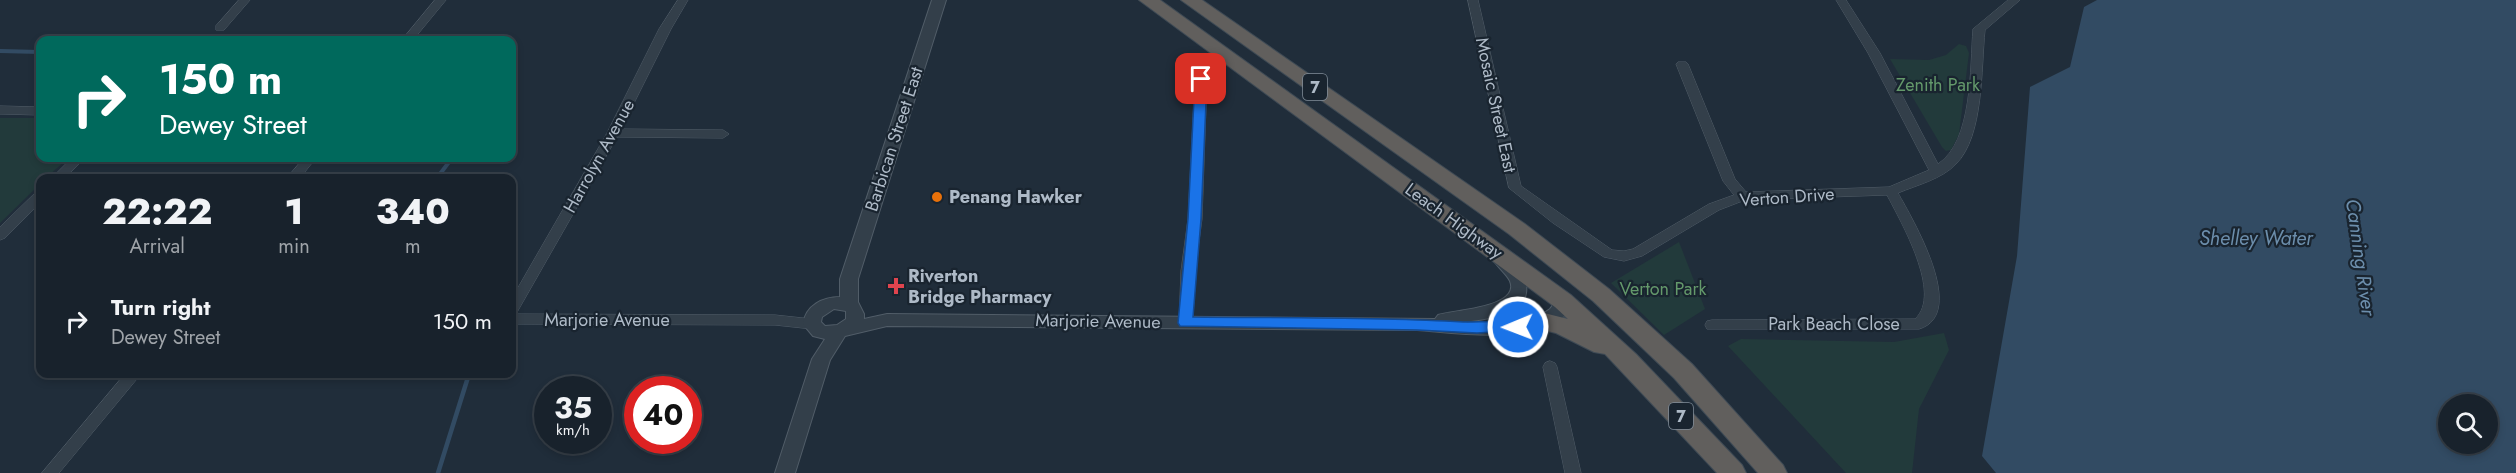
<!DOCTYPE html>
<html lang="en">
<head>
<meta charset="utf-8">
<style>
	body { margin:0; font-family:Jost,sans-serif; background:#212a34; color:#f1f3f6; height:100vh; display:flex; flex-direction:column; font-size:22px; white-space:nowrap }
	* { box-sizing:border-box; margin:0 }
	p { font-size:20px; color:#9fa4a9 }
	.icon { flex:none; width:33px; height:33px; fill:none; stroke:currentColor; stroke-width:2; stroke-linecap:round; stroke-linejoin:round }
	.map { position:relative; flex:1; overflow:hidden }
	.sheet { position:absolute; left:36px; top:174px; width:480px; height:204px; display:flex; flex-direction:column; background:#18222c; border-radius:12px; box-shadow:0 3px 9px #0003,0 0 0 2px #363f48 }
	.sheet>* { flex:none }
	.banner { position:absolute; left:36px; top:36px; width:480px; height:126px; border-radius:12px; box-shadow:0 3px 9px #0003,0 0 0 2px #363f48; background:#00695c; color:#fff; overflow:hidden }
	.fabs { position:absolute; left:2438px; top:394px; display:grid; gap:12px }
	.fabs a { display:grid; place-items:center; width:60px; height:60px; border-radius:50%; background:#18222c; box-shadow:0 3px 9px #0003,0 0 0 2px #363f48; font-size:30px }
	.speed { position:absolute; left:534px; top:376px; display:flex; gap:12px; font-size:30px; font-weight:700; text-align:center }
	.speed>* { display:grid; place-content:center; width:78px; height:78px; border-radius:50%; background:#18222c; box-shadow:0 3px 9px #0003,0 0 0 2px #363f48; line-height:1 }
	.speed small { font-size:15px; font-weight:400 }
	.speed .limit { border:9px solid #d22; background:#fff; color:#111 }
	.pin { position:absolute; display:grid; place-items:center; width:51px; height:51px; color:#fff; margin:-26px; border-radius:12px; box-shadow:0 3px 9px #0006 }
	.me { position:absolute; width:66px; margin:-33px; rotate:269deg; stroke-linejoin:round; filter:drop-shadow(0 0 4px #0008) }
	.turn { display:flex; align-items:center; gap:21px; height:126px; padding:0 24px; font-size:27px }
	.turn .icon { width:78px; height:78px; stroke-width:2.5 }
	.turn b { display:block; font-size:42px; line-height:51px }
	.eta { display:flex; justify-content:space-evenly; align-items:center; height:102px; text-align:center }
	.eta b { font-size:36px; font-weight:800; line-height:42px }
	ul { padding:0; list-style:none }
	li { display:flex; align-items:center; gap:18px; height:90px; padding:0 24px }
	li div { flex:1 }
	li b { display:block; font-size:22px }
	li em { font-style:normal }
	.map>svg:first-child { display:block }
</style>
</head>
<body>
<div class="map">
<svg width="2516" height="473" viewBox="0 0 2516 473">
	<rect width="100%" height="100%" fill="#202d3a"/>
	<g fill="#223a3b">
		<polygon points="1959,44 1966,46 1969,53 1959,134 1951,150 1946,151 1942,147 1890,59 1929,60 1946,55"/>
		<polygon points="0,118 40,118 40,158 68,158 46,178 40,178 40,184 0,223"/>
		<polygon points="1679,242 1705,309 1664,335 1611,283"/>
		<polygon points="1944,333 1949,350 1919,409 1912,473 1846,473 1728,346 1741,339 1894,342"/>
	</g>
	<path fill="#324b63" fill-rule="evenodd" d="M2097,0H2516V473H1996L1982,456L2017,256L2030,87L2070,67L2084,7ZM2448,405H2487V444H2448Z"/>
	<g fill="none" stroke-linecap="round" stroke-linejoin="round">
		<g stroke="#324b63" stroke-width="4">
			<polyline points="0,51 40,52"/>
			<polyline points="437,178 452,158"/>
		</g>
		<polyline stroke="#324b63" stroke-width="4.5" points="438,473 469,374"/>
		<g stroke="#515d68" stroke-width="1">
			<g id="minor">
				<polygon points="239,0 250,0 224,30 216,30 216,26"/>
				<polygon points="435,0 446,0 413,40 402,40"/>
				<polygon points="678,0 688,0 671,29 621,129 723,130 729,134 723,138 617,137 516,314 775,315 812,319 817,320 819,324 817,328 812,329 775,325 512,324 512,298 607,133 659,29"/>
				<path d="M1468,0H1478L1521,186L1612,250L1624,251L1633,249L1709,204L1734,195L1723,181L1676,64L1678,62H1686L1688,64L1735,179L1746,192L1889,187L1929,170L1868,53L1836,0H1846L1880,53L1938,164C1973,141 1970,67 1973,29L2008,0H2020L1985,30C1981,68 1984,136 1956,164C1942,179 1917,185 1898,193C1912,218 1969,314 1919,329H1707L1705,325L1707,321L1712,320L1915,319C1943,294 1901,222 1887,195L1745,200L1719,210L1642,256L1624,261L1604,257L1553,223L1509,188Z"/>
				<polygon points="1201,75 1207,79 1202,219 1195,271 1193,323 1191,327 1181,327 1179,323 1181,271 1188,219 1195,79"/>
				<polygon points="0,106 40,107 40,115 0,114"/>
				<polygon points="72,158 85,158 65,178 52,178"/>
				<polygon points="304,158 316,158 300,178 287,178"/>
				<polygon points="40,192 40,203 5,238 0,240 0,227 35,193"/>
				<polygon points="1550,361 1555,363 1557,367 1581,473 1565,473 1543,367 1545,363"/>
				<polygon points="125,374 141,374 59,473 42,473"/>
			</g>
		</g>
		<g stroke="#515d68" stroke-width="2">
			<path id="tertiary" d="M932,0H946L858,279V302L864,314V319L887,314L1435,319L1438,315C1453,310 1521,308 1510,281C1506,273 1497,267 1493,259L1495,255C1514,249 1538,287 1520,305C1508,316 1486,319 1471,321C1495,323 1530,325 1550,309C1553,306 1555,300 1557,297H1569L1572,301C1569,306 1567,314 1563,317C1528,344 1458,333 1417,330L887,326L845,336L830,360L795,473H775L812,359L825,339L813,336L803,324C806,305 823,297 840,297V279ZM834,309L846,311V319L837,325L825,326L821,322L822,317Z"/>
		</g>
		<g stroke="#3e4a55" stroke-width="2">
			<g id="trunk">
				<polygon points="1139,0 1160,0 1571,295 1636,354 1742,465 1746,473 1717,473 1605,354 1594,352 1556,333 1531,327 1528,321 1531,315 1540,312 1568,319 1555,307"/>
				<polygon points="1181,0 1202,0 1525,224 1609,289 1692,364 1783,465 1787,473 1758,473 1674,378 1593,301 1509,234"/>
			</g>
		</g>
		<use href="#minor" fill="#333f4a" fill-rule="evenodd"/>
		<use href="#tertiary" fill="#333f4a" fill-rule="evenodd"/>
		<use href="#trunk" fill="#615f5d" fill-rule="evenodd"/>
	</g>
	<path fill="#1a73e8" stroke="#114b97" stroke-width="1.5" d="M1201,75L1207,79L1201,219L1193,317C1283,318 1374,317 1463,322C1476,323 1519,318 1525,327L1523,330L1477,333L1417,330L1180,326L1178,323L1188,219L1195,79Z"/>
	<circle fill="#e8710a" stroke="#19242f" stroke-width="2" cx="937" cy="197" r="6"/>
	<path fill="#e0444e" stroke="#19242f" stroke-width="2" d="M893 277h6v6h6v6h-6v6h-6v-6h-6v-6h6z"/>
	<g text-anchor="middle" stroke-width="4.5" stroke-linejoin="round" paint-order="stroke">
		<g fill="#19242f" stroke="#818d99" stroke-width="1.5">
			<rect x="1303" y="74" width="24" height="26" rx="4.5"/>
			<rect x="1669" y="403" width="24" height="26" rx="4.5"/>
		</g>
		<g font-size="16" font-weight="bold" fill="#aebac7">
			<text x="1315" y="93">7</text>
			<text x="1681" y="422">7</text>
		</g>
		<g font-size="18" fill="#64996b" stroke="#19242f">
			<text x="1938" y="91">Zenith Park</text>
			<text x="1663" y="295">Verton Park</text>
		</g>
		<g font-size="18" fill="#aebac7" stroke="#19242f">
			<text transform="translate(1496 105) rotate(78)" y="6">Mosaic Street East</text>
			<text transform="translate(894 139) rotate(-72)" y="6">Barbican Street East</text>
			<text transform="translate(599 156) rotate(-61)" y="6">Harrolyn Avenue</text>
			<text transform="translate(1787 197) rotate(-4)" y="6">Verton Drive</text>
			<text transform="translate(1454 221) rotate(36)" y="6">Leach Highway</text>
			<text x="607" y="326">Marjorie Avenue</text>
			<text transform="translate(1098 321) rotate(1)" y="6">Marjorie Avenue</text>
			<text x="1834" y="330">Park Beach Close</text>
		</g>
		<g font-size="18" font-weight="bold" fill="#aebac7" stroke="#19242f" text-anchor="start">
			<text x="949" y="203">Penang Hawker</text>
			<text x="908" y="282">Riverton<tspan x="908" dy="21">Bridge Pharmacy</tspan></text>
		</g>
		<g font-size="20" font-style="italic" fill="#6c8eac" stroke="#19242f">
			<text x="2256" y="245">Shelley Water</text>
			<text transform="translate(2361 257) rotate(82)" y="7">Canning River</text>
		</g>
	</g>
</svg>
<div class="fabs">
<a><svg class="icon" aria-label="search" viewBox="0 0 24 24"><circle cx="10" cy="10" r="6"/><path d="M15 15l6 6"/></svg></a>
</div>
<div class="speed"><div>35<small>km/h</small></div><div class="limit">40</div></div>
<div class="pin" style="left:1201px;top:79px;background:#d93025"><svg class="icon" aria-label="arrive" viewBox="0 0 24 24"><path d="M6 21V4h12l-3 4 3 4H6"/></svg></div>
<svg class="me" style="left:1518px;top:327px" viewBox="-20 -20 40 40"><circle r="17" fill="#1a73e8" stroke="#fff" stroke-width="3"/><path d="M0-11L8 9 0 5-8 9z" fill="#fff"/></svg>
<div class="banner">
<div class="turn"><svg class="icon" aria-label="right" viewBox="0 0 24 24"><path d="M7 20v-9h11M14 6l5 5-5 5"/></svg><div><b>150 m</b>Dewey Street</div></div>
</div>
<section class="sheet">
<div class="eta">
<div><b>22:22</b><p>Arrival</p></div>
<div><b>1</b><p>min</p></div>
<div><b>340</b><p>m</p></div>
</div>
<ul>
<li><svg class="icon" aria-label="right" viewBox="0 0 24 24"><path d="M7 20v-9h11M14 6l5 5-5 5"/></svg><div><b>Turn right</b><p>Dewey Street</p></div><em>150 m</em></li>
</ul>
</section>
</div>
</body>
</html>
